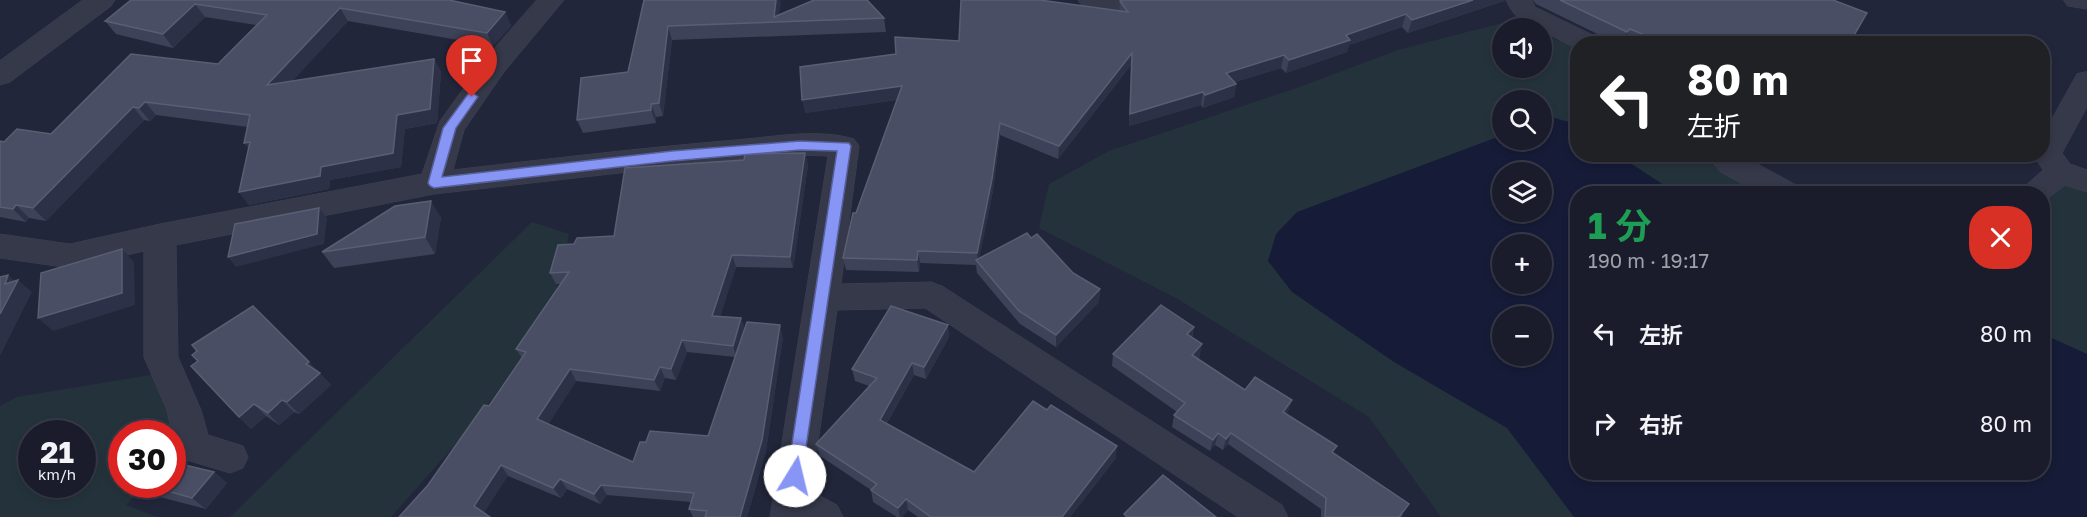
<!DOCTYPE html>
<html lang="ja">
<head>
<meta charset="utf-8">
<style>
	body { margin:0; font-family:"Golos Text","Noto Sans JP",sans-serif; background:#272938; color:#f1f3f6; height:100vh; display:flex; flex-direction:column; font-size:22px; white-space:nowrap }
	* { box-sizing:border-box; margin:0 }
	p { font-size:20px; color:#9fa1a9 }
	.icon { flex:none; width:33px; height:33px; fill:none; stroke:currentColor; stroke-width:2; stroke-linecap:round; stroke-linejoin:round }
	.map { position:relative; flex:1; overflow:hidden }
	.sheet { position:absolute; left:1570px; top:186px; width:480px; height:294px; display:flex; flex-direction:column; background:#1a1c2c; border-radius:24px; box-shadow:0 3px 9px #0003,0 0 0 2px #383a48 }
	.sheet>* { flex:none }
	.banner { position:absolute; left:1570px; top:36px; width:480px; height:126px; border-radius:24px; box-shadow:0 3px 9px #0003,0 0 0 2px #383a48; background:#202124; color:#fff; overflow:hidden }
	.tools { position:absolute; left:1492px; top:18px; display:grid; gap:12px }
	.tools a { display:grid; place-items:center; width:60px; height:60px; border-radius:50%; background:#1a1c2c; box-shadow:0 3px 9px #0003,0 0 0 2px #383a48; font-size:30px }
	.speed { position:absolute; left:18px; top:420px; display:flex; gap:12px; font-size:30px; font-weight:700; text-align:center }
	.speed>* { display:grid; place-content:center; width:78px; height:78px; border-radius:50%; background:#1a1c2c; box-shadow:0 3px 9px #0003,0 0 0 2px #383a48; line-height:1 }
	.speed small { font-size:15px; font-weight:400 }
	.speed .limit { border:9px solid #d22; background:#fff; color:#111 }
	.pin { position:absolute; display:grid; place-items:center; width:51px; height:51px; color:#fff; margin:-62px -26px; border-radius:50% 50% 50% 0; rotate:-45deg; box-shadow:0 0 6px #0007 }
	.pin .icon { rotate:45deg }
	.me { position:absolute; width:66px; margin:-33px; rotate:9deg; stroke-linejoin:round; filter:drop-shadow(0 0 4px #0008) }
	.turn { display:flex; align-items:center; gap:21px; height:126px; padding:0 18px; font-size:27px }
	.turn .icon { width:78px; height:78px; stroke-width:2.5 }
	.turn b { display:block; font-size:42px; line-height:51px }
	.round { display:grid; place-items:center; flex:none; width:63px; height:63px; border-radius:24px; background:#272938 }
	.overview { display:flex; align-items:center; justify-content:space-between; height:102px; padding:0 18px }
	h1 { font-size:36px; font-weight:700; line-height:45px; color:#1e9e55 }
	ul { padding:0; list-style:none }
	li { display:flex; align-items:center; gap:18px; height:90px; padding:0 18px }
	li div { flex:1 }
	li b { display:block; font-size:22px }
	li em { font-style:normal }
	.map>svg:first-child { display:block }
</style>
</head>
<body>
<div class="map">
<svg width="2087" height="517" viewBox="0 0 2087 517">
	<rect width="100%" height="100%" fill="#22263a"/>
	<g fill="#24333b" fill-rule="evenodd">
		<path d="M1502,23L1520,28H1503V68H1542V35L1578,47V154L1706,155L1767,193L1578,194V472H2043V205L2060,190V172L2087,181V517H1441L1369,417L1176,298L1039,228L1049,184L1109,151L1294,89L1398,50ZM1503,100H1542V140H1503ZM1503,172H1542V212H1503ZM1503,244H1542V284H1503ZM1503,316H1542V356H1503Z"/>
		<polygon points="532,222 569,234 550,318 476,421 391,517 230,517"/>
		<path d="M163,373L185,444L173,456L172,434H122V484L145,485L126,505L157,517H0V406L17,397ZM32,434H82V484H32Z"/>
	</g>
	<path fill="#161b37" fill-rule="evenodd" d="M1551,117L1569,122L1578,128V154L1618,155L1676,193L1578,194V472H2043V334L2087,354V517H1574L1507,428L1394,362L1292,292L1268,261L1276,234L1297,212L1503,135V140H1542V120ZM1542,172V212H1503V172ZM1503,244H1542V284H1503ZM1503,316H1542V356H1503Z"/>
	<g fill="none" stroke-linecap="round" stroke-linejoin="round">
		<g stroke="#3f4253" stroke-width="1">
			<g id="minor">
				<path d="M537,0H564L504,72L464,130L453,170C547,159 641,148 736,140C773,137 818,128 854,139L859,146L841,284L931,282L942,286L1282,505L1288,517H1238L925,308L837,310L811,491L837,505L843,517H770L828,156L800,155L672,167L434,194L176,245L178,357L201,410L208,435L243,446L248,457L243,468L230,473L180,458L175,447L167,410L144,357V251L70,268L0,258V234L70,244L160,224L422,174L440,121L484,60Z"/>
				<path d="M1078,0H1132C1120,19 1090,19 1078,0Z"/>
				<path d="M1506,0H1532L1535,7L1599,38L1603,44H1578V49L1542,31V28C1524,28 1513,15 1506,0Z"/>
				<polygon points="2064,0 2087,0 2087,9 2068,6"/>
				<polygon points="2087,72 2087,107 2062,153 2070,164 2087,170 2087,192 2065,185 2043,203 2043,194 2021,194 2025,186 2043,170 2033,154 2043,154 2043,135 2077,74"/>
				<polygon points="1706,154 1739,154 1798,186 1802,194 1761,194 1721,172"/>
			</g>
		</g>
		<g stroke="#3f4253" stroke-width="1">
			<polygon id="tertiary" points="83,0 115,0 111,6 10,82 0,85 0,61"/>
		</g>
		<use href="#minor" fill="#36394a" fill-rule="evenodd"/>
		<use href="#tertiary" fill="#36394a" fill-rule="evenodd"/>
	</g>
	<g fill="#3d4258" fill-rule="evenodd">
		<polygon points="131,0 505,12 511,26 493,46 348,21 292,81 434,59 441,72 437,123 405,129 401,167 330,180 329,189 249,205 239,192 249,149 244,143 248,127 156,115 150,121 144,120 46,221 29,218 26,222 0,217 0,141 4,142 51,134 218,64 256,25 205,17 173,48 116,34 105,21"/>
		<polygon points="644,0 780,0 779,14 884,18 886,32 672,40 663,116 656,117 656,123 583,133 577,120 628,72"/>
		<polygon points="1533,0 1833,0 1849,44 1627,44 1624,42 1622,44 1618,44 1536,4"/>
		<polygon points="1120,1 1504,1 1408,33 1402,27 1349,45 1347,52 1286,73 1281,68 1235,82 1236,84 1234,97 1203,108 1201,105 1129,126 1131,65 1058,159 1000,135 993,191 979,258 1031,238 1073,273 1100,289 1099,302 1056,347 1020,324 977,273 976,265 920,263 919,272 846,270 843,258 856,213 897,100 805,113 896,54 959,41 1119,11"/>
		<path d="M805,153L808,165L793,268L736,267L720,316L741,318L745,329L783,337L766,451L747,517H693L689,509L691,502L607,495L600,504L567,489L561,498L508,476L428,485L489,406L522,358L516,349L561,284H556L550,273L574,244L614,236L744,160ZM687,352L735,357L708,436L646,442L633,462L548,424L576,381L660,391L665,378L676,380Z"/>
		<polygon points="1915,154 1971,154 1964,163"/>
		<polygon points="441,217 435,254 334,268 322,252"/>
		<polygon points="948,325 949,337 926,379 914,375 887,423 974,472 1116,458 1070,517 918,517 908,510 902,517 897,517 873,502 871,490 820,456 816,444 869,386 855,381 852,369"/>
		<polygon points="1194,327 1192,338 1200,356 1198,359 1245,390 1292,400 1288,411 1286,414 1334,453 1403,515 1401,517 1321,517 1321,509 1228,444 1223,450 1215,445 1210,451 1172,427 1174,415 1177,412 1112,366 1113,354"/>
		<polygon points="309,362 331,385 299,414 294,412 279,425 266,416 251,429 239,417"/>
		<polygon points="214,472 227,483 206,509 152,495 139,484 172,484"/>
	</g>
	<g fill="#2d3147">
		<polygon points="776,0 780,0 781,2 778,22 774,17"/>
		<polygon points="1473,0 1505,0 1504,1 1408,33 1412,20"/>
		<polygon points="195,4 205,17 173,48 163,34"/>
		<polygon points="340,8 348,21 276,99 267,85"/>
		<polygon points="505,12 511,26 493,46 487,33"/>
		<polygon points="1406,14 1402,27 1349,45 1347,52 1286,73 1289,60 1346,35"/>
		<polygon points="668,26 672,40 663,116 659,103"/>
		<polygon points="1630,29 1624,42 1622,44 1627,32"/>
		<polygon points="1132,53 1131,65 1058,159 1059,146"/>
		<polygon points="1284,55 1281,68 1224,85 1226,73"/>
		<polygon points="434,59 441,72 437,123 405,129 401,167 330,180 329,189 249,205 239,192 321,167 397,115"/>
		<polygon points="1236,84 1234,97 1203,108 1205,95"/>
		<polygon points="902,86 903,99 805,113 802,100"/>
		<polygon points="1203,92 1201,105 1129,126 1130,114"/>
		<polygon points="145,102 156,115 150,121 139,108"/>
		<polygon points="651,104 656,117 656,123 651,110"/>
		<polygon points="133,107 144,120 46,221 33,208"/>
		<polygon points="1000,123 1000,135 993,191 978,265 977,253"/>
		<polygon points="250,142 254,157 244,143"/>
		<polygon points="805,153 808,165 793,268 790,257"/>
		<polygon points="431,201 441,217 435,254 425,237"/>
		<polygon points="16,205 29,218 26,222 13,209"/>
		<polygon points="319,208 327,218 324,244 236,267 228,257"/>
		<polygon points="122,249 134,262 135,305 53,331 38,318"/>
		<polygon points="918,251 920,263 919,272 917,260"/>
		<polygon points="732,255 736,267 717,327 712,316"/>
		<polygon points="8,275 16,282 18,280 32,292 0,356 0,314 5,284"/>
		<polygon points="1100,289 1099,302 1056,347 1056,335"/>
		<polygon points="741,318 745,329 737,357 733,346"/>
		<polygon points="780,325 783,337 766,451 747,517 740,517"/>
		<polygon points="948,325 949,337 926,379 924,367"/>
		<polygon points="1194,327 1191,339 1187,334"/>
		<polygon points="682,340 687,352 676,380 671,369"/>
		<polygon points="1202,344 1200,356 1190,367 1192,355"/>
		<polygon points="309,362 331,385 299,414 287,402 306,364"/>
		<polygon points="912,363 914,375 882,431 880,420"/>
		<polygon points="660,367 665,378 660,391 654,380"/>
		<polygon points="570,369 576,381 545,430 537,419"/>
		<polygon points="282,400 294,412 279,425 268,413"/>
		<polygon points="1292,400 1288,411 1279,423 1283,412"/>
		<polygon points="254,404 266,416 251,429 239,417"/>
		<polygon points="1218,433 1215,445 1210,451 1213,440"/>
		<polygon points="1231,433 1228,444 1223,450 1226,439"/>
		<polygon points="1117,446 1116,458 1070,517 1062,517"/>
		<polygon points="501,465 508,476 482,516 474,506"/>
		<polygon points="214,472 227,483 206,509 192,498"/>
		<polygon points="560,479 567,489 561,498 553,488"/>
		<polygon points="601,485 607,495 600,504 594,494"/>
		<polygon points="906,499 908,510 902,517 900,517 898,508"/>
	</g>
	<g fill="#494e64" stroke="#5a5e73" stroke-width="1.5">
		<polygon points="131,0 449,0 505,12 487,33 340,8 267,85 434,59 430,109 397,115 393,153 321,167 320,176 239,192 250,142 244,143 250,115 145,102 139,108 133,107 33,208 16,205 13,209 0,207 0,141 4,142 17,129 51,134 131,54 218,64 267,15 195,4 163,34 105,21"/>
		<polygon points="644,0 776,0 774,17 814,0 867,0 884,18 668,26 659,103 651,104 651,110 577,120 581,78 628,72"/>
		<polygon points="961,0 1040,0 1128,12 1120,1 1121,0 1473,0 1412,20 1406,14 1346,35 1350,40 1289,60 1284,55 1226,73 1236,84 1205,95 1203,92 1130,114 1132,53 1059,146 1000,123 992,179 977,253 918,251 917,260 843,258 853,213 856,213 902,86 802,100 800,67 896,54 895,37 959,41"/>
		<polygon points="1560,0 1833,0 1867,13 1849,44 1666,44 1630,29 1627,32"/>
		<polygon points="805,153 790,257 732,255 712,316 741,318 733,346 682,340 671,369 660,367 654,380 570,369 537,419 633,462 640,442 646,442 650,431 708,436 747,322 780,325 762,440 740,517 705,517 707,511 689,509 694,493 601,485 594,494 560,479 553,488 501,465 474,506 490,517 399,517 428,485 484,405 489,406 526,352 516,349 569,272 550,273 558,245 574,244 577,238 614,236 625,168 744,160 745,154"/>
		<polygon points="431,201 425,237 322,252 395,206"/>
		<polygon points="319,208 317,234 228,257 235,224"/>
		<polygon points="1027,233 1031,238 1037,234 1073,273 1100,289 1056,335 1019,311 976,260"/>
		<polygon points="122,249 122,293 38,318 41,273"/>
		<polygon points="8,275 5,284 18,280 0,314 0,277"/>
		<polygon points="1161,305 1194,327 1187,334 1202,344 1192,355 1245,390 1255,377 1292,400 1283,412 1337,446 1332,452 1409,504 1399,517 1325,517 1326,498 1231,433 1226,439 1218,433 1213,440 1174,415 1185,403 1113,354"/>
		<polygon points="253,306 309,362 306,364 320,373 287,402 282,400 268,413 254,404 239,417 191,366 198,361 192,355 197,351 192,345"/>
		<polygon points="891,306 948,325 924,367 912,363 880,420 974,472 1033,401 1047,410 1051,405 1117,446 1062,517 931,517 906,499 898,508 871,490 877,484 816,444 877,378 852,369"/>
		<polygon points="172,462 214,472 192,498 142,484 172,484"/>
		<polygon points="1163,475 1216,517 1127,517 1124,514"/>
	</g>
	<polygon fill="#8795f5" stroke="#58619f" stroke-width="1.5" points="472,92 478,97 456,128 442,177 672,151 800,141 849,143 851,146 801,481 795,483 790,481 787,476 837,151 800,150 672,161 434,188 430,186 428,183 443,128 468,94"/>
</svg>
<div class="tools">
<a><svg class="icon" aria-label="sound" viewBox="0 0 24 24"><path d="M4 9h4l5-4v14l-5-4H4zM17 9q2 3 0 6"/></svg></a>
<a><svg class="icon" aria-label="search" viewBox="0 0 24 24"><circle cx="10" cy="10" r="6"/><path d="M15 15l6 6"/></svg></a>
<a><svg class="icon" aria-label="layers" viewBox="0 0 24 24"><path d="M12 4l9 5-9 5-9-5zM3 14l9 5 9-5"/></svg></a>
<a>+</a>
<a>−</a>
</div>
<div class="speed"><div>21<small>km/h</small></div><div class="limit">30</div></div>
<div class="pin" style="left:472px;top:97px;background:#d93025"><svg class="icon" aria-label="arrive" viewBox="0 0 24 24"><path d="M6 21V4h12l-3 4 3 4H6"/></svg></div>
<svg class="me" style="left:795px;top:476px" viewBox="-20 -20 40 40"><circle r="19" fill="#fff"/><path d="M0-13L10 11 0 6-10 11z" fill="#8795f5"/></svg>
<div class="banner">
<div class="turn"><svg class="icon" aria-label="left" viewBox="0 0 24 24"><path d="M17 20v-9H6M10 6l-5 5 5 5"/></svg><div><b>80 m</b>左折</div></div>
</div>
<section class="sheet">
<div class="overview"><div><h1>1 分</h1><p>190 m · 19:17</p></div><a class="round" style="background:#d93025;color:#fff"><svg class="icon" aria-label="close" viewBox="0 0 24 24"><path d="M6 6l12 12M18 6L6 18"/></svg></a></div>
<ul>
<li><svg class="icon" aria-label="left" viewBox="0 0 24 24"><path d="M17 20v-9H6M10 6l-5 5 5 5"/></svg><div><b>左折</b></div><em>80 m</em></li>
<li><svg class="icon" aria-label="right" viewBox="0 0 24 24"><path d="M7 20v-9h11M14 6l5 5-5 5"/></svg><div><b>右折</b></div><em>80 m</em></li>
</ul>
</section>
</div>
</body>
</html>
